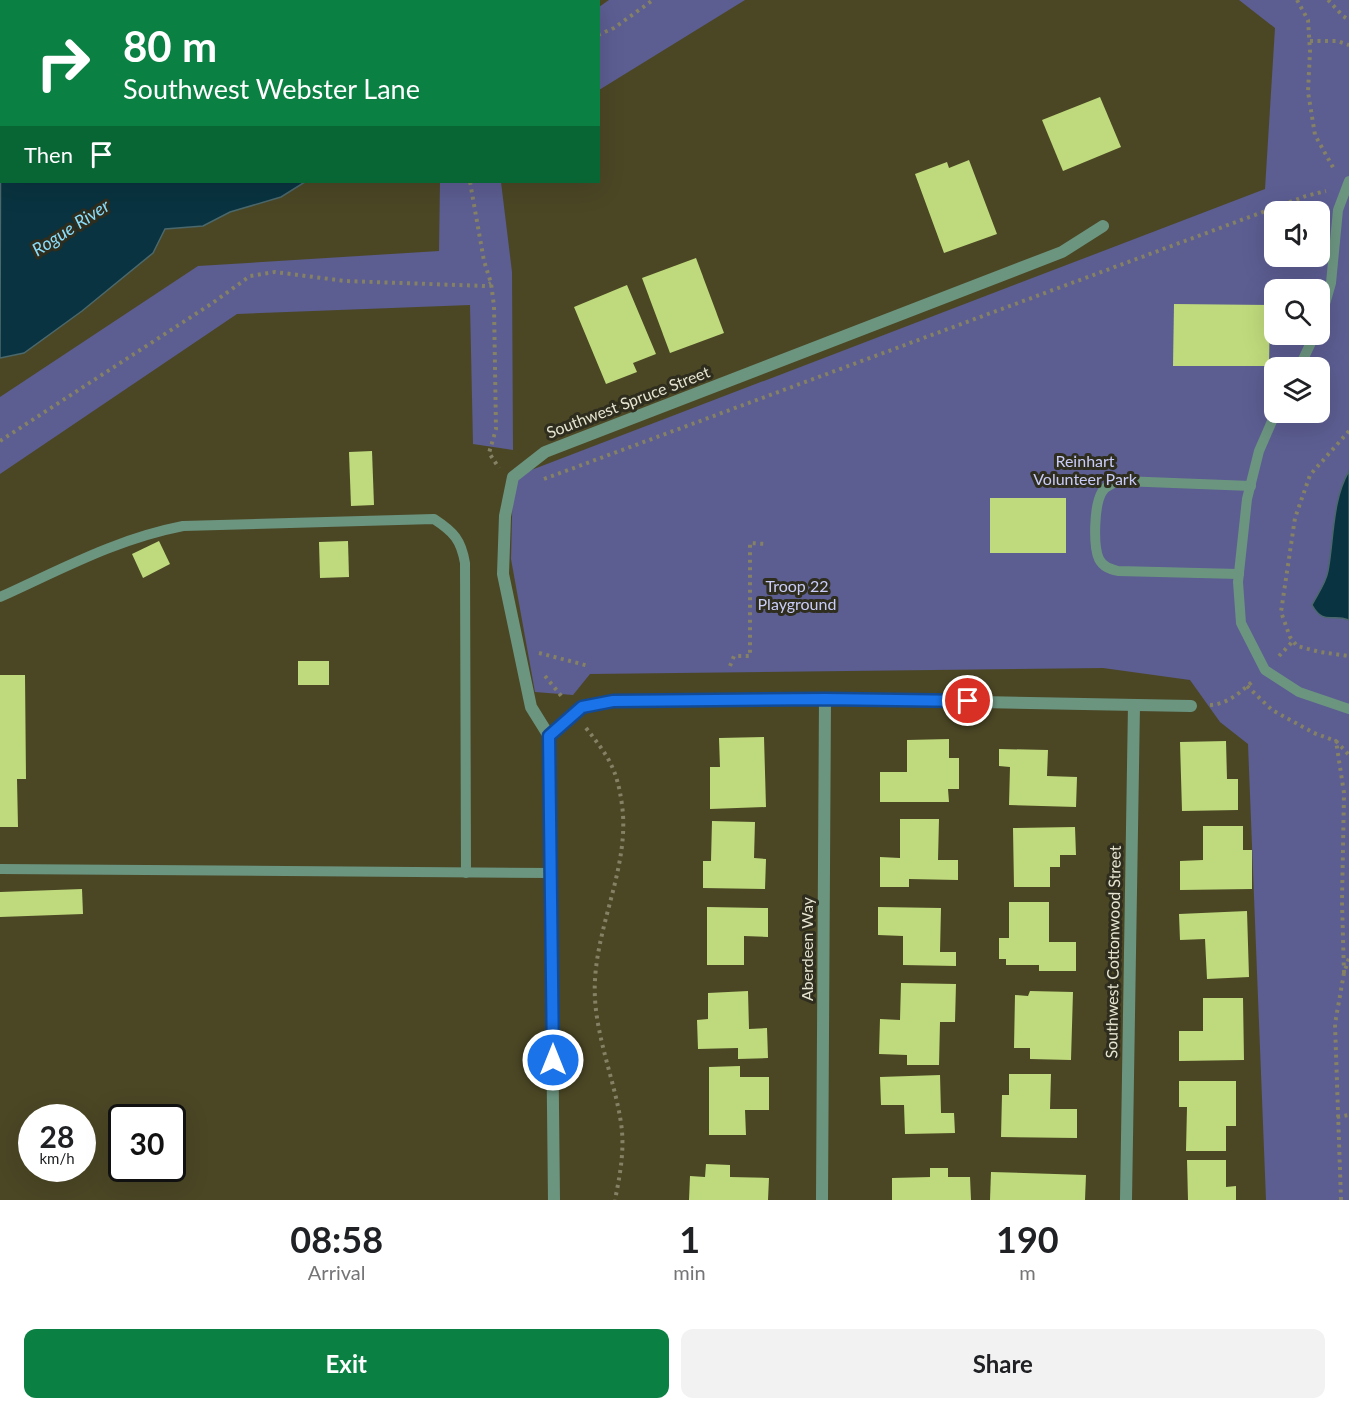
<!DOCTYPE html>
<html lang="en">
<head>
<meta charset="utf-8">
<style>
	body { margin:0; font-family:Lato,sans-serif; background:#f2f2f2; color:#202124; height:100vh; display:flex; flex-direction:column; font-size:22px; white-space:nowrap }
	* { box-sizing:border-box; margin:0 }
	p { font-size:20px; color:#757577 }
	.icon { flex:none; width:33px; height:33px; fill:none; stroke:currentColor; stroke-width:2; stroke-linecap:round; stroke-linejoin:round }
	.map { position:relative; height:1200px; overflow:hidden }
	.drawer { display:flex; flex-direction:column; background:#fff; flex:1 }
	.drawer>* { flex:none }
	.guide { position:absolute; left:0px; top:0px; width:600px; height:183px; box-shadow:0 6px 24px #0002; background:#0b8043; color:#fff; overflow:hidden }
	.fabs { position:absolute; left:1264px; top:201px; display:grid; gap:12px }
	.fabs a { display:grid; place-items:center; width:66px; height:66px; border-radius:12px; background:#fff; box-shadow:0 6px 24px #0002; font-size:30px }
	.speed { position:absolute; left:18px; top:1104px; display:flex; gap:12px; font-size:30px; font-weight:700; text-align:center }
	.speed>* { display:grid; place-content:center; width:78px; height:78px; border-radius:50%; background:#fff; box-shadow:0 6px 24px #0002; line-height:1 }
	.speed small { font-size:15px; font-weight:400 }
	.speed .limit { border:3px solid #111; border-radius:9px; background:#fff; color:#111 }
	.pin { position:absolute; display:grid; place-items:center; width:51px; height:51px; color:#fff; margin:-26px; border:3px solid #fff; border-radius:50%; box-shadow:0 2px 6px #0007 }
	.me { position:absolute; width:66px; margin:-33px; rotate:0deg; stroke-linejoin:round; filter:drop-shadow(0 0 4px #0008) }
	.turn { display:flex; align-items:center; gap:21px; height:126px; padding:0 24px; font-size:27px }
	.turn .icon { width:78px; height:78px; stroke-width:2.5 }
	.turn b { display:block; font-size:42px; line-height:51px }
	.then { display:flex; align-items:center; height:57px; padding:0 24px; background:#0003; gap:12px; font-size:22px }
	.eta { display:flex; justify-content:space-evenly; align-items:center; height:102px; text-align:center }
	.eta b { font-size:36px; font-weight:700; line-height:42px }
	.primary-button { display:flex; gap:12px; margin-top:auto; padding:12px 24px }
	.primary-button a { flex:1; height:69px; border-radius:12px; background:#0b8043; color:#fff; font-size:24px; font-weight:700; line-height:69px; text-align:center }
	.primary-button a+a { background:#f2f2f2; color:#202124 }
	.map>svg:first-child { display:block }
</style>
</head>
<body>
<div class="map">
<svg width="1349" height="1200" viewBox="0 0 1349 1200">
	<rect width="100%" height="100%" fill="#4b4725"/>
	<g fill="#5c5d91" fill-rule="evenodd">
		<polygon points="609,0 745,0 599,90 599,7"/>
		<path d="M1239,0H1349V1200H1266L1248,744L1220,722L1190,680L1103,668L590,674L573,695L535,692L511,559L513,477L1265,189L1275,28ZM1275,212H1320V256H1275ZM1275,290H1320V334H1275ZM1275,368H1320V412H1275Z"/>
		<polygon points="440,182 501,182 512,272 513,450 473,444 470,305 237,314 0,474 0,397 198,266 439,251"/>
	</g>
	<g fill="#093340" stroke="#4b686c" stroke-width="1.5">
		<polygon points="45,0 580,0 43,1"/>
		<polygon points="1,26 2,182 305,182 281,197 230,212 203,226 165,229 153,253 82,311 24,353 0,358"/>
		<path d="M1349,471V620C1332,613 1324,626 1312,605C1317,595 1326,583 1328,571C1334,539 1332,500 1349,471Z"/>
	</g>
	<g fill="#bfda7c">
		<polygon points="1100,97 1121,147 1063,171 1042,120"/>
		<polygon points="969,160 997,234 944,253 915,174 947,162 949,168"/>
		<polygon points="696,258 724,333 670,353 642,278"/>
		<polygon points="627,285 656,354 633,363 637,372 606,384 574,307"/>
		<polygon points="1174,304 1270,305 1269,366 1173,366"/>
		<polygon points="372,451 374,505 351,506 349,452"/>
		<rect x="990" y="498" width="76" height="55"/>
		<polygon points="159,541 170,564 143,578 132,554"/>
		<polygon points="348,541 349,577 320,578 319,542"/>
		<rect x="298" y="661" width="31" height="24"/>
		<polygon points="0,675 25,675 26,779 17,779 18,827 0,827"/>
		<polygon points="764,737 766,807 710,809 710,767 720,767 719,738"/>
		<polygon points="949,739 949,758 959,758 959,789 948,789 949,802 880,802 880,772 907,772 907,740"/>
		<polygon points="1226,741 1227,779 1238,779 1238,810 1182,811 1180,742"/>
		<polygon points="999,749 1048,750 1047,776 1077,777 1076,807 1009,805 1010,767 999,766"/>
		<polygon points="900,819 939,819 938,860 958,860 958,880 909,879 909,887 880,887 880,857 900,858"/>
		<polygon points="712,821 755,822 754,858 766,859 765,889 703,888 703,861 711,861"/>
		<polygon points="1203,826 1243,826 1243,850 1252,850 1252,889 1180,890 1180,861 1203,860"/>
		<polygon points="1075,827 1076,855 1060,855 1060,867 1050,867 1050,887 1014,887 1013,828"/>
		<polygon points="82,889 83,914 0,917 0,892"/>
		<polygon points="1009,902 1049,902 1049,942 1076,942 1076,971 1039,971 1039,965 1006,965 1006,959 999,959 999,938 1009,938"/>
		<polygon points="707,907 768,908 768,937 744,936 744,965 707,965"/>
		<polygon points="878,907 941,908 940,952 956,952 956,966 903,965 903,936 878,935"/>
		<polygon points="1247,911 1249,977 1207,979 1205,939 1180,940 1179,914"/>
		<polygon points="901,983 956,984 955,1022 940,1022 939,1065 907,1065 907,1055 879,1054 880,1019 900,1020"/>
		<polygon points="748,991 749,1029 767,1028 768,1058 738,1059 738,1048 698,1049 697,1020 708,1019 708,993"/>
		<polygon points="1030,991 1073,992 1071,1060 1030,1059 1030,1048 1014,1048 1015,995 1028,996"/>
		<polygon points="1203,998 1243,998 1244,1060 1179,1061 1179,1031 1203,1031"/>
		<polygon points="740,1066 740,1077 769,1077 769,1110 745,1110 746,1135 709,1135 709,1067"/>
		<polygon points="1009,1074 1051,1074 1050,1109 1077,1109 1077,1138 1001,1137 1002,1095 1009,1095"/>
		<polygon points="940,1075 941,1113 954,1113 955,1133 905,1134 904,1105 881,1105 880,1077"/>
		<polygon points="1179,1081 1236,1081 1236,1126 1226,1126 1226,1151 1186,1151 1187,1107 1179,1107"/>
		<polygon points="1187,1160 1226,1160 1226,1187 1236,1186 1236,1200 1188,1200"/>
		<polygon points="706,1164 730,1165 730,1177 769,1178 768,1200 689,1200 690,1176 705,1177"/>
		<polygon points="930,1168 948,1168 948,1177 970,1177 971,1200 892,1200 892,1178 930,1177"/>
		<polygon points="991,1172 1086,1175 1085,1200 990,1200"/>
	</g>
	<g fill="none" stroke-linecap="round" stroke-linejoin="round">
		<g stroke="#848165" stroke-width="4" stroke-dasharray="3 4.5" stroke-linecap="butt">
			<polyline points="1297,0 1308,20 1310,51 1308,92 1315,135 1335,171"/>
			<polyline points="1328,0 1343,16 1349,20"/>
			<polyline points="598,35 614,28 653,0"/>
			<polyline points="1310,41 1337,41 1349,45"/>
			<polyline points="470,182 484,261 491,283 494,306 496,429 489,453 499,468"/>
			<polyline points="1349,431 1310,475 1295,518 1281,612 1290,637 1297,646 1320,652 1349,656"/>
			<polyline points="0,441 211,304 250,276 275,272 345,281 485,286 491,283"/>
			<polyline points="544,479 1306,196 1326,191"/>
			<polyline points="539,653 589,666"/>
			<polyline points="1279,656 1293,641"/>
			<polyline points="730,666 734,656 750,656 750,543 766,544"/>
			<polyline points="545,676 563,698"/>
			<polyline points="1247,686 1272,710 1314,733 1336,741"/>
			<path d="M1210,705C1228,704 1239,693 1252,682"/>
			<path d="M586,728C608,756 617,768 622,805C630,864 598,921 595,980C592,1029 614,1076 621,1123C625,1149 620,1175 615,1200"/>
			<polyline points="1344,973 1342,902 1344,793 1336,741 1349,755"/>
			<polyline points="1337,1117 1349,1115"/>
			<polyline points="1341,1200 1335,1024 1344,973 1349,958"/>
		</g>
		<g stroke="#6c9580" stroke-width="10">
			<polyline points="1320,321 1331,283 1338,210 1349,181"/>
			<polyline points="1299,368 1315,334"/>
			<polyline points="1276,412 1259,451 1247,499 1238,582 1241,623 1265,670 1299,692 1349,709"/>
			<path d="M1239,574L1118,571C1110,569 1103,567 1099,559C1093,546 1094,505 1102,492C1106,485 1114,483 1122,481L1251,486"/>
			<path d="M0,597C62,569 116,539 183,526L434,519C454,532 461,540 465,563L466,873"/>
			<polyline points="0,869 551,873"/>
		</g>
		<g stroke="#6c9580" stroke-width="12">
			<polyline points="549,736 581,707 613,701 825,699 1191,706"/>
			<polyline points="554,1200 549,736 531,707 503,574 505,516 513,477 545,452 1062,252 1103,226"/>
			<polyline points="822,1200 825,699"/>
			<polyline points="1126,1200 1134,705"/>
		</g>
	</g>
	<g fill="none" stroke-linecap="round" stroke-linejoin="round">
		<g stroke="#114b97" stroke-width="15">
			<polyline id="route" points="553,1060 549,736 582,707 613,701 825,699 968,701"/>
		</g>
		<use href="#route" stroke="#1a73e8" stroke-width="10"/>
	</g>
	<g text-anchor="middle" stroke-width="6" stroke-linejoin="round" paint-order="stroke">
		<g font-size="16" fill="#e6e4d1" stroke="#2e2d1e">
			<text transform="translate(628 402) rotate(-21)" y="6">Southwest Spruce Street</text>
			<text transform="translate(807 949) rotate(-90)" y="6">Aberdeen Way</text>
			<text transform="translate(1113 952) rotate(-89)" y="6">Southwest Cottonwood Street</text>
		</g>
		<g font-size="16" fill="#c9ccf8" stroke="#2e2d1e">
			<text x="1085" y="467">Reinhart<tspan x="1085" dy="18">Volunteer Park</tspan></text>
			<text x="797" y="592">Troop 22<tspan x="797" dy="18">Playground</tspan></text>
		</g>
		<g font-size="18" font-style="italic" fill="#89defc" stroke="#2e2d1e">
			<text transform="translate(71 228) rotate(-33)" y="6">Rogue River</text>
		</g>
	</g>
</svg>
<div class="fabs">
<a><svg class="icon" aria-label="sound" viewBox="0 0 24 24"><path d="M4 9h4l5-4v14l-5-4H4zM17 9q2 3 0 6"/></svg></a>
<a><svg class="icon" aria-label="search" viewBox="0 0 24 24"><circle cx="10" cy="10" r="6"/><path d="M15 15l6 6"/></svg></a>
<a><svg class="icon" aria-label="layers" viewBox="0 0 24 24"><path d="M12 4l9 5-9 5-9-5zM3 14l9 5 9-5"/></svg></a>
</div>
<div class="speed"><div>28<small>km/h</small></div><div class="limit">30</div></div>
<div class="pin" style="left:968px;top:701px;background:#d93025"><svg class="icon" aria-label="arrive" viewBox="0 0 24 24"><path d="M6 21V4h12l-3 4 3 4H6"/></svg></div>
<svg class="me" style="left:553px;top:1060px" viewBox="-20 -20 40 40"><circle r="17" fill="#1a73e8" stroke="#fff" stroke-width="3"/><path d="M0-11L8 9 0 5-8 9z" fill="#fff"/></svg>
<div class="guide">
<div class="turn"><svg class="icon" aria-label="right" viewBox="0 0 24 24"><path d="M7 20v-9h11M14 6l5 5-5 5"/></svg><div><b>80 m</b>Southwest Webster Lane</div></div>
<div class="then">Then<svg class="icon" aria-label="arrive" viewBox="0 0 24 24"><path d="M6 21V4h12l-3 4 3 4H6"/></svg></div>
</div>
</div>
<section class="drawer">
<div class="eta">
<div><b>08:58</b><p>Arrival</p></div>
<div><b>1</b><p>min</p></div>
<div><b>190</b><p>m</p></div>
</div>
<div class="primary-button"><a>Exit</a><a>Share</a></div>
</section>
</body>
</html>
